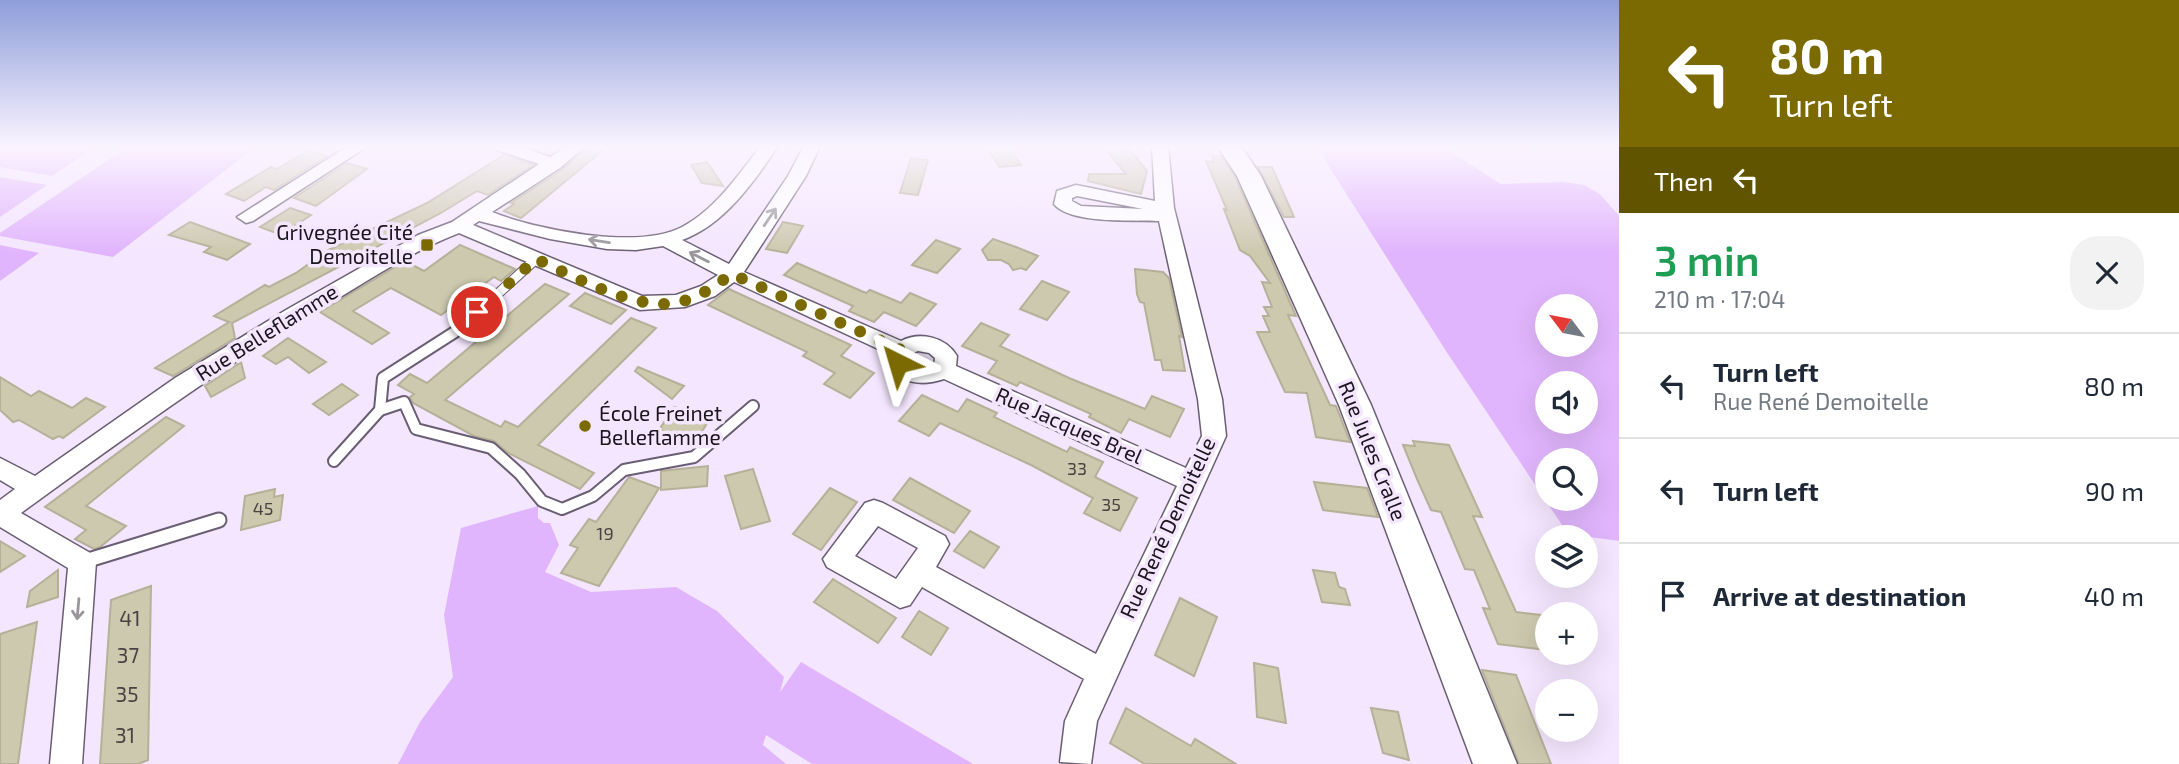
<!DOCTYPE html>
<html lang="en">
<head>
<meta charset="utf-8">
<style>
	body { margin:0; font-family:"Exo 2",sans-serif; background:#f2f2f3; color:#1f2937; height:100vh; display:flex; flex-direction:column; font-size:26px; white-space:nowrap }
	* { box-sizing:border-box; margin:0 }
	p { font-size:23px; color:#747a83 }
	.icon { flex:none; width:38px; height:38px; fill:none; stroke:currentColor; stroke-width:2; stroke-linecap:round; stroke-linejoin:round }
	.map { position:relative; flex:1; overflow:hidden }
	.side { display:flex; flex-direction:column; background:#fff; width:560px }
	.side>* { flex:none }
	.hud { background:#7a6a01; color:#fff; overflow:hidden }
	.needle { width:46px; rotate:302deg }
	.fabs { position:absolute; left:1535px; top:294px; display:grid; gap:14px }
	.fabs a { display:grid; place-items:center; width:63px; height:63px; border-radius:50%; background:#fff; box-shadow:0 7px 28px #0002; font-size:35px }
	.pin { position:absolute; display:grid; place-items:center; width:60px; height:60px; color:#fff; margin:-30px; border:4px solid #fff; border-radius:50%; box-shadow:0 2px 7px #0007 }
	.me { position:absolute; width:77px; margin:-38px; rotate:320deg; stroke-linejoin:round; filter:drop-shadow(0 0 5px #0008) }
	.turn { display:flex; align-items:center; gap:24px; height:147px; padding:0 35px; font-size:32px }
	.turn .icon { width:91px; height:91px; stroke-width:2.5 }
	.turn b { display:block; font-size:49px; line-height:60px }
	.then { display:flex; align-items:center; height:66px; padding:0 35px; background:#0003; gap:14px; font-size:26px }
	.round { display:grid; place-items:center; flex:none; width:74px; height:74px; border-radius:28px; background:#f2f2f3 }
	.summary { display:flex; align-items:center; justify-content:space-between; height:119px; padding:0 35px }
	h1 { font-size:42px; font-weight:600; line-height:52px; color:#1e9e55 }
	ul { padding:0; list-style:none }
	li { display:flex; align-items:center; gap:21px; height:105px; padding:0 35px; border-top:2px solid #e0e1e3 }
	li div { flex:1 }
	li b { display:block; font-size:26px }
	li em { font-style:normal }
	main { display:flex; flex:1; min-height:0 }
	.map>svg:first-child { display:block }
</style>
</head>
<body>
<main>
<div class="map">
<svg width="1619" height="764" viewBox="0 0 1619 764">
	<rect width="100%" height="100%" fill="#f4e6fe"/>
	<g fill="#e1b5fd" fill-rule="evenodd">
		<polygon points="0,146 96,146 52,176 0,167"/>
		<polygon points="129,146 257,146 113,257 0,236 0,233"/>
		<path d="M1316,146H1442L1501,184L1563,182L1584,185L1600,194L1619,216V541L1568,534L1446,351ZM1547,306H1586V345H1547ZM1586,383V422H1547V383ZM1586,460V499H1547V460Z"/>
		<polygon points="0,177 47,185 0,217"/>
		<polygon points="0,245 39,253 0,281"/>
		<polygon points="538,506 538,518 544,523 550,523 559,545 545,572 591,592 676,587 717,611 784,677 780,692 801,662 973,764 812,764 766,735 763,745 786,764 398,764 420,722 453,677 444,615 461,528"/>
	</g>
	<g fill="#cdc9af" stroke="#b5b097" stroke-width="2">
		<polygon points="589,146 608,146 521,218 504,211 514,204 511,203 562,170"/>
		<polygon points="987,146 1009,146 1021,165 999,167"/>
		<polygon points="1103,146 1122,146 1126,150 1130,150 1147,171 1141,194 1088,181 1089,174 1126,174"/>
		<polygon points="309,150 327,156 274,190 266,187 244,201 226,194 271,167 277,169"/>
		<polygon points="504,155 533,165 488,195 477,191 441,213 232,323 235,338 173,376 155,368 229,322 214,316 265,285 269,287 296,273 328,250 427,203"/>
		<polygon points="1212,156 1221,156 1235,177 1296,316 1288,315 1330,405 1336,406 1350,442 1316,437 1307,393 1285,392 1257,332 1270,332 1263,316 1269,316 1264,307 1272,307 1262,282 1270,283 1250,256 1240,250 1224,209 1227,210 1206,161 1214,162"/>
		<polygon points="911,158 928,160 918,195 900,193"/>
		<polygon points="707,162 723,186 702,183 691,165"/>
		<polygon points="347,163 367,169 316,206 294,198"/>
		<polygon points="1258,167 1272,167 1294,217 1284,217"/>
		<polygon points="290,208 311,215 281,235 260,227"/>
		<polygon points="190,222 250,244 227,260 204,252 211,247 169,235"/>
		<polygon points="783,222 803,226 787,253 766,249"/>
		<polygon points="993,239 1016,247 1038,256 1026,270 1021,268 1013,270 1009,264 1001,260 988,260 982,250"/>
		<polygon points="936,240 960,249 937,273 912,265"/>
		<polygon points="460,245 515,269 501,281 494,277 441,315 391,288 353,311 389,333 372,344 320,312 405,261 424,271"/>
		<polygon points="797,263 866,293 870,290 901,303 910,293 936,304 916,326 884,312 874,322 849,311 853,306 784,275"/>
		<polygon points="1135,269 1163,272 1169,278 1182,337 1179,336 1185,371 1163,370 1161,360 1155,360 1144,303 1140,302 1137,294"/>
		<polygon points="1042,281 1069,292 1047,320 1020,309"/>
		<polygon points="545,284 569,294 445,400 501,427 505,421 518,427 631,318 656,328 538,445 594,473 580,489 508,453 494,441 474,436 413,403 410,397 414,394 398,385 410,374 427,383"/>
		<polygon points="729,289 851,345 841,356 874,373 850,398 824,384 835,373 803,356 807,352 708,305"/>
		<polygon points="585,293 626,310 611,324 570,306"/>
		<polygon points="981,323 1009,335 1000,346 1069,378 1145,409 1152,396 1184,409 1170,437 1129,419 1121,433 1089,417 1091,414 1020,382 1017,386 988,373 997,361 962,346"/>
		<polygon points="288,338 326,362 309,373 288,357 276,364 263,356"/>
		<polygon points="241,362 245,378 211,397 205,386"/>
		<polygon points="638,367 684,386 672,399 635,371"/>
		<polygon points="0,377 31,396 39,391 72,408 86,398 105,407 63,438 59,436 53,439 19,420 13,422 0,410"/>
		<polygon points="342,384 358,395 329,415 313,404"/>
		<polygon points="922,395 958,412 967,399 997,413 994,417 1067,452 1070,447 1103,462 1095,477 1137,498 1120,531 1084,513 1093,498 1031,465 940,423 929,436 899,421"/>
		<polygon points="674,407 711,417 696,441 659,430"/>
		<polygon points="166,417 184,426 86,506 126,526 100,547 94,549 75,539 86,530 45,507"/>
		<polygon points="1413,441 1449,445 1482,517 1473,516 1516,612 1541,615 1547,627 1547,650 1498,644 1483,608 1490,609 1474,570 1465,569 1441,512 1431,510 1417,479 1403,445 1415,446"/>
		<polygon points="708,466 707,486 661,490 661,471"/>
		<polygon points="753,469 770,521 741,529 725,476"/>
		<polygon points="629,477 659,488 599,586 561,573 578,548 570,545 589,519 596,522"/>
		<polygon points="910,478 970,511 954,533 893,500"/>
		<polygon points="1314,482 1367,488 1378,517 1323,510"/>
		<polygon points="830,488 857,502 821,550 793,534"/>
		<polygon points="275,489 274,497 283,495 280,520 241,530 245,496"/>
		<polygon points="970,531 999,547 984,568 954,551"/>
		<polygon points="0,541 25,556 0,572"/>
		<polygon points="58,570 58,597 27,607 30,591"/>
		<polygon points="1313,570 1335,573 1339,587 1345,589 1350,605 1322,602"/>
		<polygon points="833,579 896,618 878,643 814,602"/>
		<polygon points="151,586 148,760 138,764 100,764 111,600"/>
		<polygon points="1180,598 1217,617 1194,676 1155,655"/>
		<polygon points="919,611 948,628 931,655 902,637"/>
		<polygon points="37,622 18,764 0,764 0,634"/>
		<polygon points="1254,663 1278,668 1286,723 1257,717"/>
		<polygon points="1482,670 1516,675 1551,764 1519,764"/>
		<polygon points="1126,708 1191,746 1195,739 1236,764 1145,764 1110,743"/>
		<polygon points="1371,708 1398,712 1409,760 1383,753"/>
	</g>
	<g fill="none" stroke-linecap="round" stroke-linejoin="round">
		<g stroke="#6a5e73" stroke-width="11">
			<polyline id="lane-far2" points="480,310 536,259"/>
		</g>
		<g stroke="#6a5e73" stroke-width="14">
			<g id="lane-far1">
				<polyline points="380,410 404,402 416,429 491,448 520,474 542,501 562,509 593,496 624,470 694,457 753,406"/>
				<polyline points="334,461 380,410 383,378 458,330 482,308"/>
			</g>
		</g>
		<g stroke="#6a5e73" stroke-width="17">
			<polyline id="lane" points="82,562 219,520"/>
		</g>
		<g stroke="#6a5e73" stroke-width="3">
			<g id="street">
				<polygon points="348,146 368,146 253,221 246,223 237,217"/>
				<path d="M495,146H519L550,157L567,146H586L560,168L492,212C537,230 639,250 682,227C716,209 738,175 761,146H778C754,182 724,225 682,240L729,264L788,176L804,146H820L806,176L744,272L901,341C920,331 946,337 957,356L956,366L1186,468L1202,436L1198,399L1159,221C1133,220 1070,224 1054,204L1057,191L1076,185L1155,201L1152,146H1168L1174,208L1222,399L1226,436L1097,721L1091,764L1060,762L1065,721L1084,679L922,587L910,605L900,608L827,567L823,559L865,503L874,500L883,503L945,536L949,544L936,567L1096,654L1177,486L944,379C923,386 900,385 887,363L889,354L734,282L715,296L685,307L640,310L459,233C417,249 380,273 342,296C230,361 126,437 21,513L92,554L96,562L82,764H50L68,568L0,527V500L15,489L0,480V458L35,476L175,378L286,310L418,235L452,222L539,164L497,150ZM1077,196L1143,209L1081,206L1072,201V198ZM479,221L550,239L607,249L636,250L663,246L718,275L701,286L676,295L642,296L473,225ZM918,351L929,353L935,358L934,366L920,368L912,363L911,354ZM878,526L918,548L896,579L855,556Z"/>
			</g>
		</g>
		<g stroke="#6a5e73" stroke-width="3">
			<polygon id="secondary" points="1217,146 1241,146 1261,176 1371,405 1517,764 1473,764 1339,405 1237,176"/>
		</g>
		<use href="#lane-far2" stroke="#fff" stroke-width="9"/>
		<use href="#lane-far1" stroke="#fff" stroke-width="10"/>
		<use href="#lane" stroke="#fff" stroke-width="13"/>
		<use href="#street" fill="#fff" fill-rule="evenodd"/>
		<use href="#secondary" fill="#fff" fill-rule="evenodd"/>
	</g>
	<defs><path id="oneway-shaft" d="M-6 0H5M1.5-3L5.5 0L1.5 3" fill="none" stroke-width="1.6" stroke-linecap="round" stroke-linejoin="round" transform="scale(1.75)"/></defs>
	<g stroke="#98969a">
		<use href="#oneway-shaft" transform="translate(770 217) rotate(-56)"/>
		<use href="#oneway-shaft" transform="translate(599 241) rotate(-171)"/>
		<use href="#oneway-shaft" transform="translate(699 257) rotate(-153)"/>
		<use href="#oneway-shaft" transform="translate(78 609) rotate(95)"/>
	</g>
	<linearGradient id="sky" x2="0" y2="1"><stop stop-color="#8e9eda"/><stop offset="0.58" stop-color="#faf4ff"/><stop offset="1" stop-color="#faf4ff" stop-opacity="0"/></linearGradient>
	<rect width="1619" height="253" fill="url(#sky)"/>
	<g fill="none" stroke-linecap="round" stroke-linejoin="round">
		<path stroke="#7a6a01" stroke-width="12" stroke-dasharray="0 21.6" d="M477,312L536,259C574,276 638,313 680,302C700,297 716,285 732,274L901,350L898,363"/>
	</g>
	<g fill="#7a6a01" stroke="#f4e6fe" stroke-width="2.5">
		<rect x="420" y="238" width="14" height="14" rx="3.5"/>
		<circle cx="585" cy="426" r="7"/>
	</g>
	<g text-anchor="middle" stroke-width="7" stroke-linejoin="round" paint-order="stroke">
		<g font-size="18" fill="#484342">
			<text x="1077" y="475">33</text>
			<text x="1111" y="511">35</text>
			<text x="263" y="515">45</text>
			<text x="605" y="540">19</text>
		</g>
		<g font-size="21" fill="#1b161e" stroke="#f4e6fe" text-anchor="end">
			<text x="413" y="240">Grivegnée Cité<tspan x="413" dy="24">Demoitelle</tspan></text>
			<text x="599" y="421" text-anchor="start">École Freinet<tspan x="599" dy="24">Belleflamme</tspan></text>
		</g>
		<g font-size="21" fill="#1b161e" stroke="#f4e6fe">
			<text transform="translate(267 333) rotate(-32)" y="7">Rue Belleflamme</text>
			<text transform="translate(1069 426) rotate(24)" y="7">Rue Jacques Brel</text>
			<text transform="translate(1372 451) rotate(68)" y="7">Rue Jules Cralle</text>
			<text transform="translate(1168 528) rotate(-65)" y="7">Rue René Demoitelle</text>
		</g>
		<g font-size="21" fill="#484342">
			<text x="130" y="626">41</text>
			<text x="128" y="663">37</text>
			<text x="127" y="702">35</text>
			<text x="125" y="743">31</text>
		</g>
	</g>
</svg>
<div class="fabs">
<a><svg class="needle" viewBox="-14 -14 28 28"><path d="M0-13l5 13h-10z" fill="#e53935"/><path d="M0 13l5-13h-10z" fill="#747a83"/></svg></a>
<a><svg class="icon" aria-label="sound" viewBox="0 0 24 24"><path d="M4 9h4l5-4v14l-5-4H4zM17 9q2 3 0 6"/></svg></a>
<a><svg class="icon" aria-label="search" viewBox="0 0 24 24"><circle cx="10" cy="10" r="6"/><path d="M15 15l6 6"/></svg></a>
<a><svg class="icon" aria-label="layers" viewBox="0 0 24 24"><path d="M12 4l9 5-9 5-9-5zM3 14l9 5 9-5"/></svg></a>
<a>+</a>
<a>−</a>
</div>
<div class="pin" style="left:477px;top:312px;background:#d93025"><svg class="icon" aria-label="arrive" viewBox="0 0 24 24"><path d="M6 21V4h12l-3 4 3 4H6"/></svg></div>
<svg class="me" style="left:898px;top:363px" viewBox="-20 -20 40 40"><path d="M0-17L14 15 0 8-14 15z" fill="#7a6a01" stroke="#fff" stroke-width="4"/></svg>
</div>
<section class="side">
<div class="hud">
<div class="turn"><svg class="icon" aria-label="left" viewBox="0 0 24 24"><path d="M17 20v-9H6M10 6l-5 5 5 5"/></svg><div><b>80 m</b>Turn left</div></div>
<div class="then">Then<svg class="icon" aria-label="left" viewBox="0 0 24 24"><path d="M17 20v-9H6M10 6l-5 5 5 5"/></svg></div>
</div>
<div class="summary"><div><h1>3 min</h1><p>210 m · 17:04</p></div><a class="round"><svg class="icon" aria-label="close" viewBox="0 0 24 24"><path d="M6 6l12 12M18 6L6 18"/></svg></a></div>
<ul>
<li><svg class="icon" aria-label="left" viewBox="0 0 24 24"><path d="M17 20v-9H6M10 6l-5 5 5 5"/></svg><div><b>Turn left</b><p>Rue René Demoitelle</p></div><em>80 m</em></li>
<li><svg class="icon" aria-label="left" viewBox="0 0 24 24"><path d="M17 20v-9H6M10 6l-5 5 5 5"/></svg><div><b>Turn left</b></div><em>90 m</em></li>
<li><svg class="icon" aria-label="arrive" viewBox="0 0 24 24"><path d="M6 21V4h12l-3 4 3 4H6"/></svg><div><b>Arrive at destination</b></div><em>40 m</em></li>
</ul>
</section>
</main>
</body>
</html>
